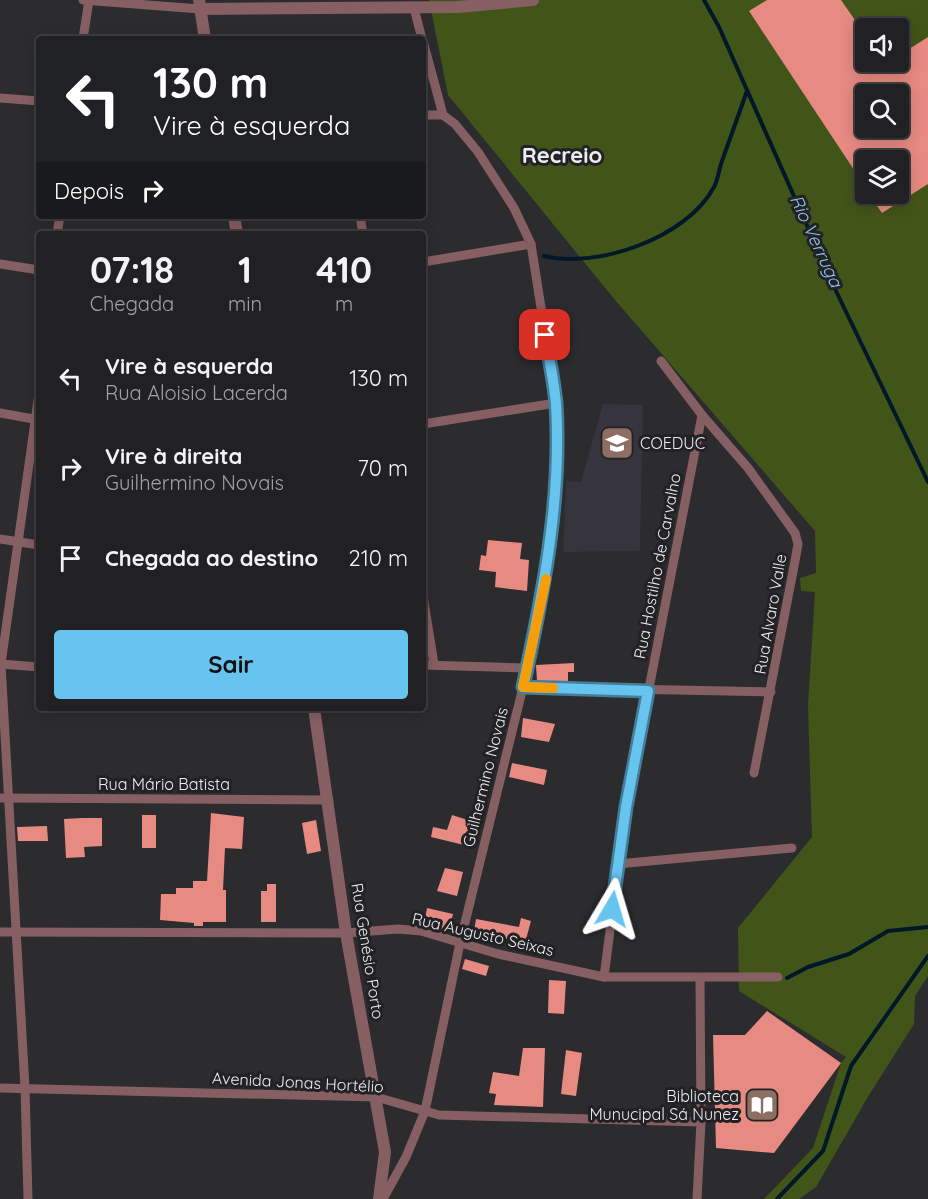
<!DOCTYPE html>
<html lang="pt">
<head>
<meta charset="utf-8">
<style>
	body { margin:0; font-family:Quicksand,sans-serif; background:#2d2d2f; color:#f1f3f6; height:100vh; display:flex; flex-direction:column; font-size:22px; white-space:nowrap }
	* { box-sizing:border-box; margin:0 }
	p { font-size:20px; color:#a2a3a5 }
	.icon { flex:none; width:33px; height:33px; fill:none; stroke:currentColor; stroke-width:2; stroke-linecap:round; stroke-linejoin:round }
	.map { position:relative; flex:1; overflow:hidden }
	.panel { position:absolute; left:36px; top:231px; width:390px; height:480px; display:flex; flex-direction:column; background:#212022; border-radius:6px; box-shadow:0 3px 15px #0003,0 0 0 2px #3e3e40 }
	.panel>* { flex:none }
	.guide { position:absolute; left:36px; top:36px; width:390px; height:183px; border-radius:6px; box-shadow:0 3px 15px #0003,0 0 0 2px #3e3e40; background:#202124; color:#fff; overflow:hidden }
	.fabs { position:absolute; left:855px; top:18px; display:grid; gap:12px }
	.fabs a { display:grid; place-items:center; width:54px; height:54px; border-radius:6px; background:#212022; box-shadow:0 3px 15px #0003,0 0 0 2px #3e3e40; font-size:30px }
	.pin { position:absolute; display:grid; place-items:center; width:51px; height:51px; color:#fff; margin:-26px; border-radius:12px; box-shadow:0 3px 9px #0006 }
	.me { position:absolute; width:66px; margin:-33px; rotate:7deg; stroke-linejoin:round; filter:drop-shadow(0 0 4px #0008) }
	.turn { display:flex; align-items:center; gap:21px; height:126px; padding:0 18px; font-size:27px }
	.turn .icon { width:78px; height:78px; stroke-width:2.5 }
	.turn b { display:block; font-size:42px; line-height:51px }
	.then { display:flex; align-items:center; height:57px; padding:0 18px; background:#0003; gap:12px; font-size:22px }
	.eta { display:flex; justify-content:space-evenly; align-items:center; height:102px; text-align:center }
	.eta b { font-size:36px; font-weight:800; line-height:42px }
	.cta { display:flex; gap:12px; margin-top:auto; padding:12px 18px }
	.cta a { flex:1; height:69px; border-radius:6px; background:#67c4ef; color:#111; font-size:24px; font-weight:800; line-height:69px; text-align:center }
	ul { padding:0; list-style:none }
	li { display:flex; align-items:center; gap:18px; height:90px; padding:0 18px }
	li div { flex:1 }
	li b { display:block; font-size:22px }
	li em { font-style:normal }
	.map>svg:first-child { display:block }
</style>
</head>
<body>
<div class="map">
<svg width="928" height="1199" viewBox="0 0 928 1199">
	<rect width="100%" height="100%" fill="#2c2b2e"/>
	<polygon fill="#36343d" points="603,404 643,405 640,551 563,552 566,481 581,482"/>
	<path fill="#425518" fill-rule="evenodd" d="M429,0H928V976L915,996L914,1024L869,1095L816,1187L799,1199H764L813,1148L841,1063L846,1057L739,991L738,928L812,837L808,705L815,592L801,591L800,578L816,573L815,531L615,300L448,95ZM866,28H898V62H866ZM866,94H898V128H866ZM866,160H898V194H866Z"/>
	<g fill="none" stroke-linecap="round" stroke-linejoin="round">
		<g stroke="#001828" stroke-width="4">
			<polyline points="704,0 719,27 836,291 928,482"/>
			<path d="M544,256C597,269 687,238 714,187C718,180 719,169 722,161C730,138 739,114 747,91"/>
			<polyline points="787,978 808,967 849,954 888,931 928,927"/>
			<polyline points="777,1199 823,1151 851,1066 928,956"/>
		</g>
	</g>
	<g fill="#e68a82" fill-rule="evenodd">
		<path d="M767,0H841L866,36V62H882L885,65L890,62H898V56L928,37V184L882,213L869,194H898V160H866V188L749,11ZM866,94H898V128H866Z"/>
		<polygon points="488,540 522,543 520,559 529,560 527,591 495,587 496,572 479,570 481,555 486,556"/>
		<polygon points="574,663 574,672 568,672 568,681 537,681 536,665"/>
		<polygon points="523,718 555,724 549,742 521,737"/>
		<polygon points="512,763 547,770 544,785 509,777"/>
		<polygon points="211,813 244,817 242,849 225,848 223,890 226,890 226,922 203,922 203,926 194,926 194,923 160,920 161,894 176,894 176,888 193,888 193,881 207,881"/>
		<rect x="142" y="815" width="14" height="33"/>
		<polygon points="452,815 474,822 464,845 431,837 433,827 447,830"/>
		<polygon points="82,818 102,818 102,846 84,847 85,857 66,858 64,819"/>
		<polygon points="316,820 321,851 307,854 302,823"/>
		<polygon points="47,826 48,841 18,841 17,827"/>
		<polygon points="445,868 463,872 457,896 437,891"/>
		<polygon points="267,884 276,884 276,922 261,922 261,891 267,891"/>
		<polygon points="427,908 453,914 449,931 424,925"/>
		<polygon points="521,918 531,921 525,943 474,931 476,919 519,927"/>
		<polygon points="465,959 489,966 486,976 462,969"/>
		<polygon points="549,980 566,981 564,1014 548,1013"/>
		<polygon points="767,1011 841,1063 774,1153 716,1148 713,1035 745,1035"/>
		<polygon points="523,1048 545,1048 543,1107 494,1105 496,1094 489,1093 493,1072 519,1076"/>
		<polygon points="566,1050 582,1053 576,1096 561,1094"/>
	</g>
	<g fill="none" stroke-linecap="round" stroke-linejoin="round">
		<g stroke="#865f63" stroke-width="9">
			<polyline points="83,0 200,9"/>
			<polyline points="414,8 422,39"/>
			<polyline points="83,39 89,0"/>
			<polyline points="0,98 39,101"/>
			<polyline points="423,115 443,115"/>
			<polyline points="360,216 363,234"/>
			<polyline points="57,234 60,216"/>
			<polyline points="423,262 531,244"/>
			<polyline points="0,264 39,270"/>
			<polyline points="661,361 702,415 748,468 795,533 798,544 795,561 754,773"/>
			<polyline points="0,413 39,420"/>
			<polyline points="423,424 556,403"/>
			<polyline points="0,539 39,545"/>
			<polyline points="423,596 434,664"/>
			<polyline points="0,664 39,667"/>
			<polyline points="423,665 527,668"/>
			<polyline points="523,687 771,692"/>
			<polyline points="0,798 329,800"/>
			<polyline points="617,864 792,848"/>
			<polyline points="0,932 346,933 398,929 421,931 498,954 604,977 778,977"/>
			<polyline points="604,977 626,807 702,415"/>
			<polyline points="0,1088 376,1097 439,1115 701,1122"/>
			<polyline points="28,1199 25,1088 1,664 39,393"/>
			<polyline points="383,1199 406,1157 425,1111 460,943 540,618 547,571 555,484 556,403 531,244 514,208 478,152 455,124 443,115 423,41"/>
			<polyline points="697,1199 701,1122 700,978"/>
		</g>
		<g stroke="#865f63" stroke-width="12">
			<polyline points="199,0 205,39"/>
			<polyline points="200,9 458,7 533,0"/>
			<polyline points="234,216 237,234"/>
			<polyline points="314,708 346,933 385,1152 379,1199"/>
		</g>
	</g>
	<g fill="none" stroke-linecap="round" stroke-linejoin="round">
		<g stroke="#437f9b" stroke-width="15">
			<path id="route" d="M545,335C549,358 554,381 556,404C562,499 543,594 523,687L648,691L626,807L612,909"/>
		</g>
		<use href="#route" stroke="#67c4ef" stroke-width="10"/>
		<polyline stroke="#f59e0b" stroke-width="10" points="546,579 523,687 553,688"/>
	</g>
	<defs>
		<g id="school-square" transform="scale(1.725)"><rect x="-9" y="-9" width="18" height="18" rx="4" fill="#8d6e63" stroke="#222225"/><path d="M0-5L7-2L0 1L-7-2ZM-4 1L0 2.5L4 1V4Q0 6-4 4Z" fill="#fff"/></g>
		<g id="library-square" transform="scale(1.725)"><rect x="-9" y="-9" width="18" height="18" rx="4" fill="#8d6e63" stroke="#222225"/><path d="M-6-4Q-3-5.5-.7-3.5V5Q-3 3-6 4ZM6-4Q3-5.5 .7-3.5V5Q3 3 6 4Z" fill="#fff"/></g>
	</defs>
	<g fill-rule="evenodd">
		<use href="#school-square" x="617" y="443"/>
		<use href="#library-square" x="762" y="1105"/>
	</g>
	<g text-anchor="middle" stroke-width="6" stroke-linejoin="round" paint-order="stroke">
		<g font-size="16" fill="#edecee" stroke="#222225" text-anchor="start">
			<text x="640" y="449">COEDUC</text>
			<text x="739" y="1102" text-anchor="end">Biblioteca<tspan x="739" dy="18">Munucipal Sá Nunez</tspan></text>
		</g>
		<g font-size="16" fill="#edecee" stroke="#222225">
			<text transform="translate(657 566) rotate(-79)" y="6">Rua Hostilho de Carvalho</text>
			<text transform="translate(770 614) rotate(-80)" y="6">Rua Alvaro Valle</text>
			<text transform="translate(485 777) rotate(-76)" y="6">Guilhermino Novais</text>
			<text x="164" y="790">Rua Mário Batista</text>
			<text transform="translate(483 934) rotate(13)" y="6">Rua Augusto Seixas</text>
			<text transform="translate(368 951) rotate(81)" y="6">Rua Genésio Porto</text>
			<text transform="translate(298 1082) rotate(3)" y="6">Avenida Jonas Hortélio</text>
		</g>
		<g font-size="18" font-style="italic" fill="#8cc7f2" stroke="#222225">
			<text transform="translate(816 241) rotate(65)" y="6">Rio Verruga</text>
		</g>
		<g font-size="22" font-weight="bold" fill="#edecee" stroke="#222225">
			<text x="562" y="163">Recreio</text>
		</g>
	</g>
</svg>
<div class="fabs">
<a><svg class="icon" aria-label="sound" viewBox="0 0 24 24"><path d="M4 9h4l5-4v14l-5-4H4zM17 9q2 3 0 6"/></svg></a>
<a><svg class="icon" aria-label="search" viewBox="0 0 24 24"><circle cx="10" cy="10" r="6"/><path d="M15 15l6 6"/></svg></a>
<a><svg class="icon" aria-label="layers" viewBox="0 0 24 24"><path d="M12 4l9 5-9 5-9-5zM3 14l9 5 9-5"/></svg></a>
</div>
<div class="pin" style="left:545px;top:335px;background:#d93025"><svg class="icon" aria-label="arrive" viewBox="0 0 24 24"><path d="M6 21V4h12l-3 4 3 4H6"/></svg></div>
<svg class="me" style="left:612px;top:909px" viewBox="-20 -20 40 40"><path d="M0-17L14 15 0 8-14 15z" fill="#67c4ef" stroke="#fff" stroke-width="4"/></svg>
<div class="guide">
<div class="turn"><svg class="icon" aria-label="left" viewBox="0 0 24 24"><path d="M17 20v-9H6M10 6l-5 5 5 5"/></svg><div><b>130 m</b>Vire à esquerda</div></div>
<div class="then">Depois<svg class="icon" aria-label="right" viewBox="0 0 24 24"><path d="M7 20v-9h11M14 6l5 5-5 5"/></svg></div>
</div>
<section class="panel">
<div class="eta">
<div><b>07:18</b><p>Chegada</p></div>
<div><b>1</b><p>min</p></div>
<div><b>410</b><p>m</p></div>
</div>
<ul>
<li><svg class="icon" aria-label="left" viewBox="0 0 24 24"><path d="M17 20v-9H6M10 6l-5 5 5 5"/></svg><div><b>Vire à esquerda</b><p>Rua Aloisio Lacerda</p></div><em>130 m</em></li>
<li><svg class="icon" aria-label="right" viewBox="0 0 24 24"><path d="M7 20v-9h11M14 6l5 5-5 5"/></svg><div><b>Vire à direita</b><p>Guilhermino Novais</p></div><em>70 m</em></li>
<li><svg class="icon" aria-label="arrive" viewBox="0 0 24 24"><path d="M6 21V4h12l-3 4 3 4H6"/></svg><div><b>Chegada ao destino</b></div><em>210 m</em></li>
</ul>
<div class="cta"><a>Sair</a></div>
</section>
</div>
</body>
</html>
